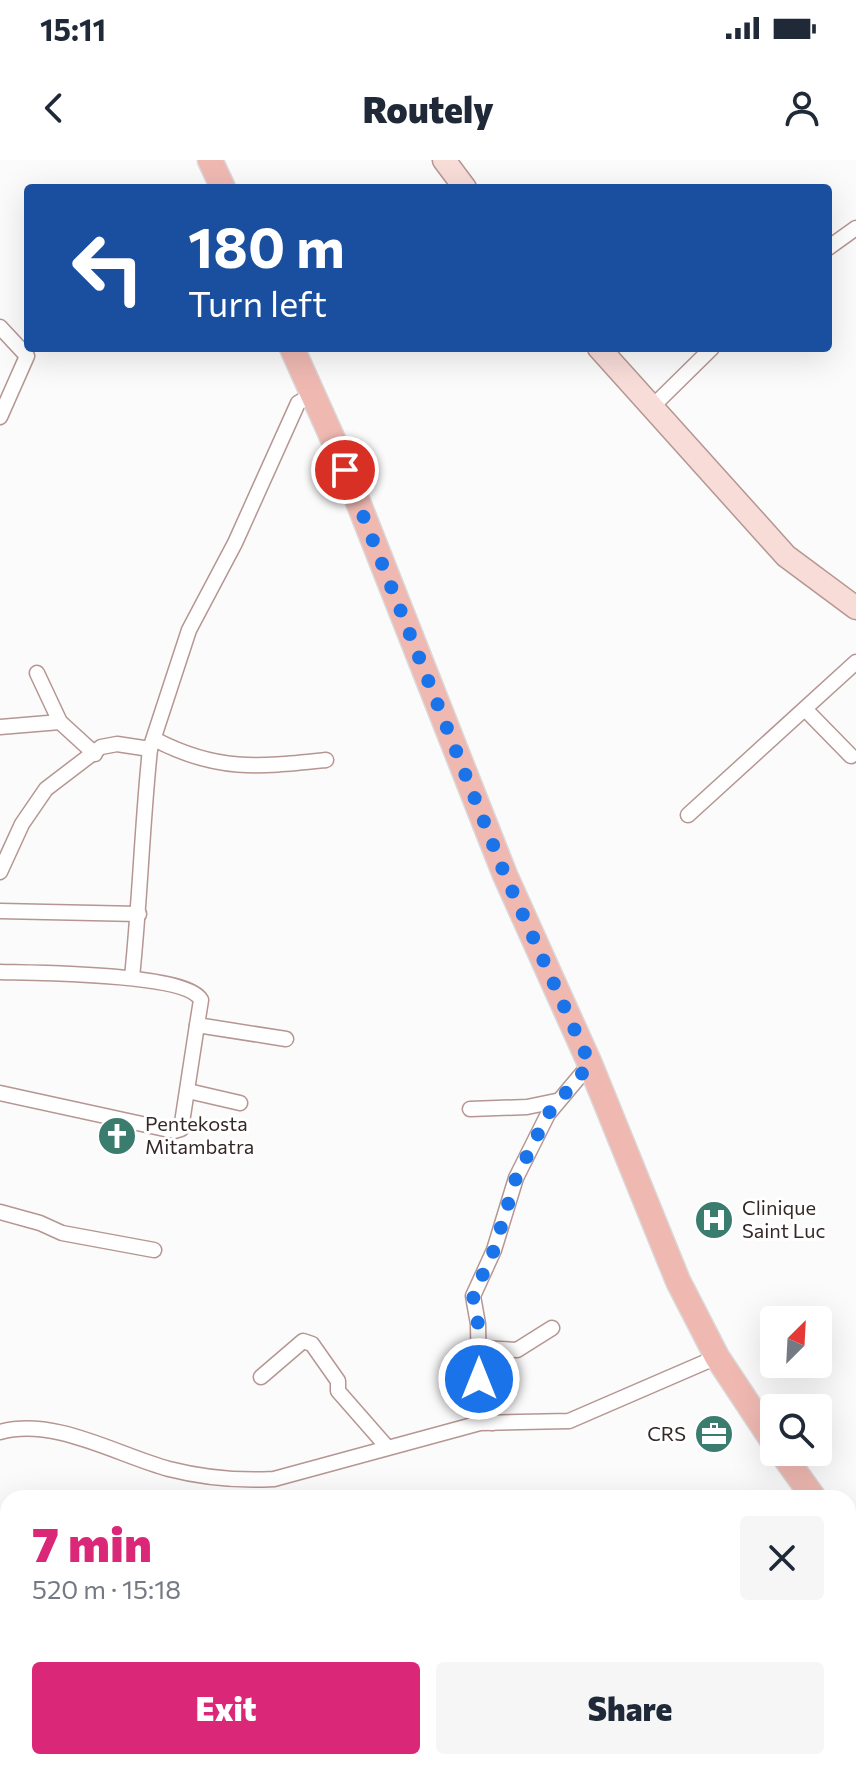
<!DOCTYPE html>
<html lang="en">
<head>
<meta charset="utf-8">
<style>
	body { margin:0; font-family:Commissioner,sans-serif; background:#f6f6f7; color:#1f2937; height:100vh; display:flex; flex-direction:column; font-size:30px; white-space:nowrap }
	* { box-sizing:border-box; margin:0 }
	p { font-size:26px; color:#747a83 }
	.icon { flex:none; width:44px; height:44px; fill:none; stroke:currentColor; stroke-width:2; stroke-linecap:round; stroke-linejoin:round }
	.map { position:relative; flex:1; overflow:hidden }
	.sheet { position:absolute; left:0px; top:1330px; width:856px; height:280px; display:flex; flex-direction:column; background:#fff; border-radius:24px 24px 0 0; box-shadow:0 8px 32px #0002 }
	.sheet>* { flex:none }
	.banner { position:absolute; left:24px; top:24px; width:808px; height:168px; border-radius:8px; box-shadow:0 8px 32px #0002; background:#1a4fa0; color:#fff; overflow:hidden }
	.needle { width:52px; rotate:24deg }
	.buttons { position:absolute; left:760px; top:1146px; display:grid; gap:16px }
	.buttons a { display:grid; place-items:center; width:72px; height:72px; border-radius:8px; background:#fff; box-shadow:0 8px 32px #0002; font-size:40px }
	.pin { position:absolute; display:grid; place-items:center; width:68px; height:68px; color:#fff; margin:-34px; border:4px solid #fff; border-radius:50%; box-shadow:0 2px 8px #0007 }
	.me { position:absolute; width:88px; margin:-44px; rotate:0deg; stroke-linejoin:round; filter:drop-shadow(0 0 6px #0008) }
	.turn { display:flex; align-items:center; gap:28px; height:168px; padding:0 32px; font-size:36px }
	.turn .icon { width:104px; height:104px; stroke-width:2.5 }
	.turn b { display:block; font-size:56px; line-height:68px }
	.round { display:grid; place-items:center; flex:none; width:84px; height:84px; border-radius:8px; background:#f6f6f7 }
	.head { display:flex; align-items:center; justify-content:space-between; height:136px; padding:0 32px }
	h1 { font-size:48px; font-weight:800; line-height:60px; color:#db2777 }
	.primary-button { display:flex; gap:16px; margin-top:auto; padding:16px 32px }
	.primary-button a { flex:1; height:92px; border-radius:8px; background:#db2777; color:#fff; font-size:32px; font-weight:800; line-height:92px; text-align:center }
	.primary-button a+a { background:#f6f6f7; color:#1f2937 }
	.status { display:flex; justify-content:space-between; align-items:center; height:56px; padding:0 40px; background:#fff; direction:ltr }
	.status svg { height:22px; fill:currentColor }
	header { display:flex; justify-content:space-between; align-items:center; height:104px; padding:0 32px; background:#fff; font-size:36px; font-weight:800 }
	.map>svg:first-child { display:block }
</style>
</head>
<body>
<div class="status"><b>15:11</b><svg viewBox="0 0 49 12"><path d="M0 12V9h3v3zM5 12V6h3v6zM10 12V3h3v9zM15 12V0h3v12zM26 1h20v11H26zM47 4h2v5h-2z"/></svg></div>
<header><svg class="icon" aria-label="back" viewBox="0 0 24 24"><path d="M15 5l-7 7 7 7"/></svg>Routely<svg class="icon" aria-label="person" viewBox="0 0 24 24"><circle cx="12" cy="8" r="4"/><path d="M4 21q1-7 8-7t8 7"/></svg></header>
<div class="map">
<svg width="856" height="1610" viewBox="0 0 856 1610">
	<rect width="100%" height="100%" fill="#fbfbfb"/>
	<g fill="none" stroke-linecap="round" stroke-linejoin="round">
		<g stroke="#b59692" stroke-width="17">
			<g id="street">
				<polyline points="828,88 856,68"/>
				<polyline points="0,167 27,196 0,257"/>
				<polyline points="653,246 712,188"/>
				<polyline points="37,513 60,562 95,594"/>
				<polyline points="806,550 851,596"/>
				<polyline points="0,567 60,562"/>
				<path d="M156,580C218,612 259,607 326,600"/>
				<polyline points="688,655 856,502"/>
				<polyline points="0,712 22,664 46,629 101,587 117,584 150,589 189,470 235,383 298,243 313,234"/>
				<polyline points="0,751 139,754"/>
				<path d="M0,812C34,813 187,813 201,840L197,865L286,879"/>
				<path d="M132,817C140,741 142,665 150,589"/>
				<polyline points="188,931 240,943"/>
				<polyline points="0,933 174,971 181,969 197,865"/>
				<polyline points="470,949 527,947 556,941"/>
				<polyline points="0,1052 40,1063 62,1073 154,1090"/>
				<polyline points="480,1188 517,1190 552,1168"/>
				<polyline points="261,1217 303,1181 312,1184 338,1221 338,1231 387,1287"/>
				<polyline points="492,1263 479,1219 478,1164 473,1136 494,1090 516,1018 548,954 590,904"/>
				<path d="M0,1272C55,1257 117,1295 169,1309C204,1318 238,1321 274,1319L480,1263L569,1261L717,1197"/>
				<polyline points="0,1487 8,1490"/>
				<polyline points="0,1547 8,1537"/>
				<polyline points="655,1610 658,1602"/>
			</g>
		</g>
		<g stroke="#b59692" stroke-width="25">
			<g id="secondary">
				<polyline points="444,0 465,28"/>
				<polyline points="599,188 786,396 856,448"/>
			</g>
		</g>
		<g stroke="#dbd8d8" stroke-width="27">
			<g id="primary">
				<polyline points="210,0 223,28"/>
				<polyline points="292,188 336,286 505,715 590,904 678,1121 717,1197 774,1283"/>
				<polyline points="781,1292 814,1338"/>
				<polyline points="848,1383 856,1393"/>
			</g>
		</g>
		<use href="#street" stroke="#fff" stroke-width="14"/>
		<use href="#secondary" stroke="#f7dcd8" stroke-width="22"/>
		<use href="#primary" stroke="#efb9b2" stroke-width="24"/>
	</g>
	<g fill="none" stroke-linecap="round" stroke-linejoin="round">
		<polyline stroke="#1a73e8" stroke-width="14" stroke-dasharray="0 25.2" points="345,310 505,715 590,904 548,954 516,1018 494,1090 473,1136 478,1164 479,1219"/>
	</g>
	<defs>
		<g id="church-disc" transform="scale(2)"><circle r="9.5" fill="#3a7d6f" stroke="#fff"/><path d="M-1.2-6h2.4v3.5h3.3v2.4h-3.3V6h-2.4V-.1h-3.3v-2.4h3.3Z" fill="#fff"/></g>
		<g id="hospital-disc" transform="scale(2)"><circle r="9.5" fill="#3a7d6f" stroke="#fff"/><path d="M-5-5h3v3.5h4V-5h3V5h-3V1.5h-4V5h-3Z" fill="#fff"/></g>
		<g id="office-disc" transform="scale(2)"><circle r="9.5" fill="#3a7d6f" stroke="#fff"/><path d="M-6-3h4V-5.5h4V-3h4V5H-6ZM-1-4.5V-3h2v-1.5ZM-6 0V1H6V0Z" fill="#fff"/></g>
	</defs>
	<g fill-rule="evenodd">
		<use href="#church-disc" x="117" y="976"/>
		<use href="#hospital-disc" x="714" y="1060"/>
		<use href="#office-disc" x="714" y="1274"/>
	</g>
	<g text-anchor="middle" stroke-width="6" stroke-linejoin="round" paint-order="stroke">
		<g font-size="20" fill="#352927" stroke="#fff" text-anchor="start">
			<text x="145" y="971">Pentekosta<tspan x="145" dy="23">Mitambatra</tspan></text>
			<text x="742" y="1055">Clinique<tspan x="742" dy="23">Saint Luc</tspan></text>
			<text x="686" y="1281" text-anchor="end">CRS</text>
		</g>
	</g>
</svg>
<div class="buttons">
<a><svg class="needle" viewBox="-14 -14 28 28"><path d="M0-13l5 13h-10z" fill="#e53935"/><path d="M0 13l5-13h-10z" fill="#747a83"/></svg></a>
<a><svg class="icon" aria-label="search" viewBox="0 0 24 24"><circle cx="10" cy="10" r="6"/><path d="M15 15l6 6"/></svg></a>
</div>
<div class="pin" style="left:345px;top:310px;background:#d93025"><svg class="icon" aria-label="arrive" viewBox="0 0 24 24"><path d="M6 21V4h12l-3 4 3 4H6"/></svg></div>
<svg class="me" style="left:479px;top:1219px" viewBox="-20 -20 40 40"><circle r="17" fill="#1a73e8" stroke="#fff" stroke-width="3"/><path d="M0-11L8 9 0 5-8 9z" fill="#fff"/></svg>
<div class="banner">
<div class="turn"><svg class="icon" aria-label="left" viewBox="0 0 24 24"><path d="M17 20v-9H6M10 6l-5 5 5 5"/></svg><div><b>180 m</b>Turn left</div></div>
</div>
<section class="sheet">
<div class="head"><div><h1>7 min</h1><p>520 m · 15:18</p></div><a class="round"><svg class="icon" aria-label="close" viewBox="0 0 24 24"><path d="M6 6l12 12M18 6L6 18"/></svg></a></div>
<div class="primary-button"><a>Exit</a><a>Share</a></div>
</section>
</div>
</body>
</html>
